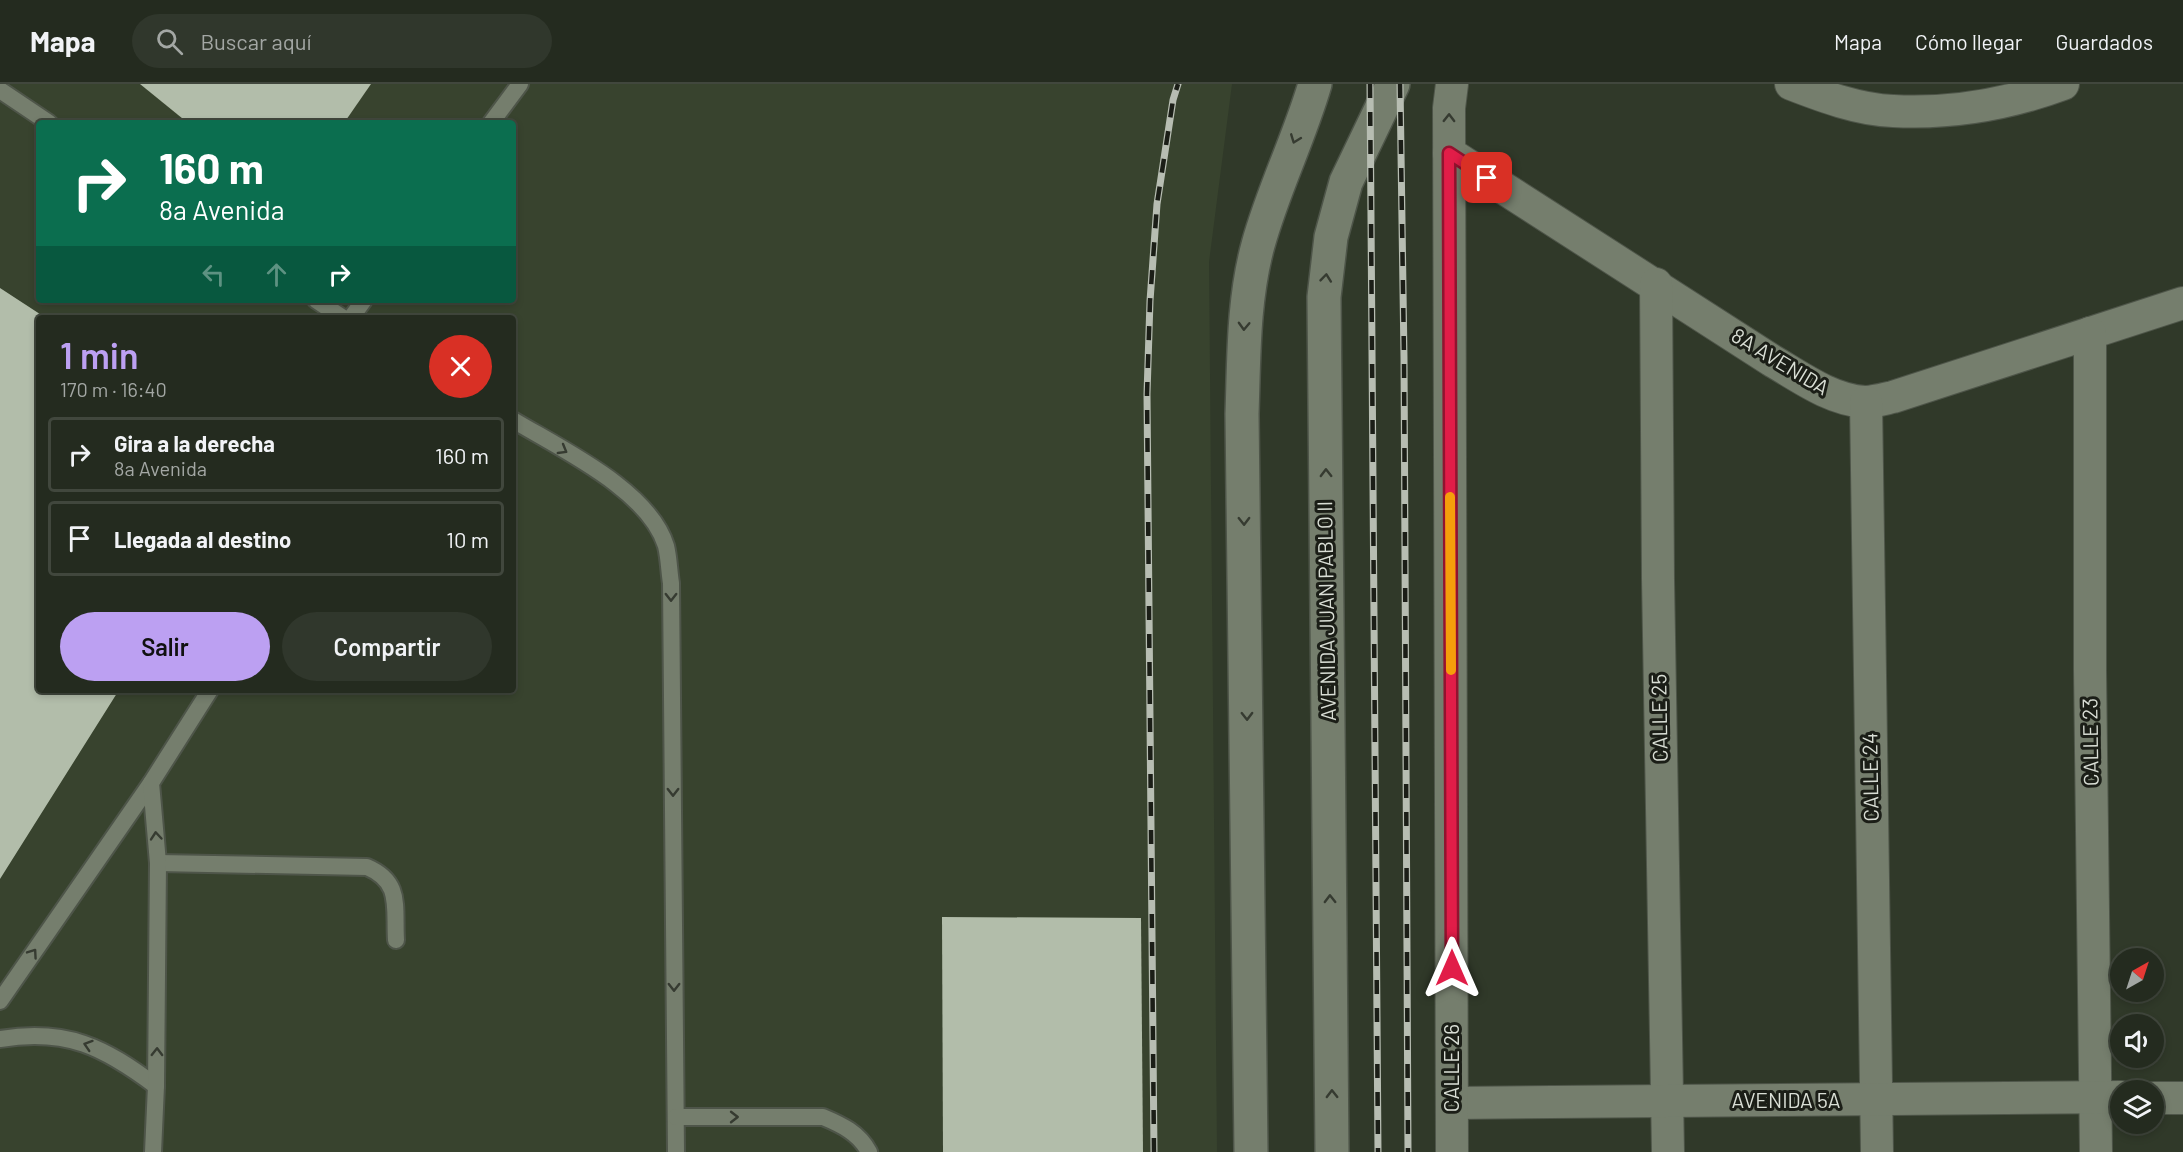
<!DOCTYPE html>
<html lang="es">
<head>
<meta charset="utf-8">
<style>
	body { margin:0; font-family:Barlow,sans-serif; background:#30372c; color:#f1f3f6; height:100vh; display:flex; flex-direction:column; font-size:22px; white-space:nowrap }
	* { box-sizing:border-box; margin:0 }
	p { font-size:20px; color:#a3a7a4 }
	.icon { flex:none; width:33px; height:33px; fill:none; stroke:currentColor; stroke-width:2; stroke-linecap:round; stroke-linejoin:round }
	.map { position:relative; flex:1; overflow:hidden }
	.panel { position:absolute; left:36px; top:231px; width:480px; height:378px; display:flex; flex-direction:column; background:#242b1f; border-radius:6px; box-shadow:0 3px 9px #0003,0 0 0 2px #41473d }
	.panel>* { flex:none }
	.top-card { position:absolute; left:36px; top:36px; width:480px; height:183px; border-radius:6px; box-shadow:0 3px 9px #0003,0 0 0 2px #41473d; background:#0b6e4f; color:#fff; overflow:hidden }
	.needle { width:39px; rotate:39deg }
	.fabs { position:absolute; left:2110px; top:864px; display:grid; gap:12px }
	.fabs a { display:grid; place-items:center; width:54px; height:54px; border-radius:50%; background:#242b1f; box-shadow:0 3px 9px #0003,0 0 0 2px #41473d; font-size:30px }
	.pin { position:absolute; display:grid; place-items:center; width:51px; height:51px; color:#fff; margin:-26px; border-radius:12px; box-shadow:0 3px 9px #0006 }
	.me { position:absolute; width:66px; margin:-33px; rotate:0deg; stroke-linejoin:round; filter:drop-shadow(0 0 4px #0008) }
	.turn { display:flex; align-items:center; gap:21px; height:126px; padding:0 24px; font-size:27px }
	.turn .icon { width:78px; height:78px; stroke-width:2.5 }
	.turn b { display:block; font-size:42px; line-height:51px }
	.lanes { display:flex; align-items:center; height:57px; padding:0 24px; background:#0003; justify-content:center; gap:30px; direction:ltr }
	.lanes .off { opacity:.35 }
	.round { display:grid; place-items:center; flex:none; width:63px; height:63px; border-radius:32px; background:#30372c }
	.headline { display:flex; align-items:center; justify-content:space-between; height:102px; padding:0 24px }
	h1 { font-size:36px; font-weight:600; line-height:45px; color:#bca0f2 }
	.button { display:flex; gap:12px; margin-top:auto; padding:12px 24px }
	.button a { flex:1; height:69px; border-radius:36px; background:#bca0f2; color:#111; font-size:24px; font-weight:600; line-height:69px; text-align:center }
	.button a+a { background:#30372c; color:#f1f3f6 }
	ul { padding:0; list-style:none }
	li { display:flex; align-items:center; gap:18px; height:75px; margin:0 12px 9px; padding:0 12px; border:3px solid #41473d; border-radius:6px }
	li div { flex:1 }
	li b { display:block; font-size:22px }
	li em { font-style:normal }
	header { display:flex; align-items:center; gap:36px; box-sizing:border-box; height:84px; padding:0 30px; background:#242b1f; border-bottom:2px solid #41473d }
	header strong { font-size:28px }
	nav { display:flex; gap:33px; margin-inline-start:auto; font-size:21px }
	.search { width:420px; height:54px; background:#30372c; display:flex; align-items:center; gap:15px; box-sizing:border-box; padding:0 21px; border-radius:33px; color:#a3a7a4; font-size:22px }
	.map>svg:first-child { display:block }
</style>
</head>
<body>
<header>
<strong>Mapa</strong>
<div class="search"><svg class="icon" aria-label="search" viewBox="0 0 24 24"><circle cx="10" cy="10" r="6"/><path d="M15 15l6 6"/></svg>Buscar aquí</div>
<nav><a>Mapa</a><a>Cómo llegar</a><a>Guardados</a></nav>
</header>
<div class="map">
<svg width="2183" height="1068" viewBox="0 0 2183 1068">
	<rect width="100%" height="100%" fill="#303929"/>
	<path fill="#38432e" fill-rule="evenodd" d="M0,0H1232L1209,178L1217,1068H0ZM39,39H513V216H39ZM39,234H513V606H39Z"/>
	<g fill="#b2bdaa">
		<polygon points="140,0 371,0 344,39 188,39"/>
		<polygon points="0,204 46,234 39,234 39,606 119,606 0,795"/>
		<polygon points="942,833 1141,834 1143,1068 943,1068"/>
	</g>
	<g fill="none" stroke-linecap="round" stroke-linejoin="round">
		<g stroke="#4e5549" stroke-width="20">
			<g id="lane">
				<polyline points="0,6 49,39"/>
				<polyline points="491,39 520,0"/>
				<polyline points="316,216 343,234"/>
				<polyline points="351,234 364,216"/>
				<path d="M513,336C561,365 649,406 666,462C669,474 669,487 671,499L676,1068"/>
				<path d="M158,779L367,783C402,798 394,822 396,856"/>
				<polyline points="0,917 151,699"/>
				<path d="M0,955C67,944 104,963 156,1002"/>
				<path d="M676,1033H823C842,1041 859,1049 869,1068"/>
				<polyline points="153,1068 156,1002 158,779 151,699 210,606"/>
			</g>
		</g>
		<g stroke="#4e5549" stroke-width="34">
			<g id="street">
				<path d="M1791,0C1822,12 1859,26 1893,27C1950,30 2009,20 2063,0"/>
				<path d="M1449,69L1771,276C1800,293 1831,316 1865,318C1874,318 1884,315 1893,313L2183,219"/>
				<polyline points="1656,200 1658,495 1668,1068"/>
				<polyline points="2090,249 2090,586 2096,1068"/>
				<polyline points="1866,318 1877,1068"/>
				<polyline points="2154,1014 2183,1014"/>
				<polyline points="1452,1019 2121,1013"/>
				<polyline points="1452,1068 1449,24 1452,0"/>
			</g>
		</g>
		<g stroke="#4e5549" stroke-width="36">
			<g id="secondary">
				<path d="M1251,1068L1242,330C1244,273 1243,216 1258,161C1273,106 1299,55 1315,0"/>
				<polyline points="1332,1068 1324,213 1331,153 1346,98 1393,0"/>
			</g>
		</g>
		<use href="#lane" stroke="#757e6d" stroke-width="16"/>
		<use href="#street" stroke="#757e6d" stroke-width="32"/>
		<use href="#secondary" stroke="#757e6d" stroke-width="33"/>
		<g stroke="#b7bdb2" stroke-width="7">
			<g id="rail">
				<polyline points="1370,0 1378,1068"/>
				<polyline points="1400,0 1404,274 1408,1068"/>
				<polyline points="1154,1068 1147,310 1150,217 1157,120 1173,16 1178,0"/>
			</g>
		</g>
		<use href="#rail" stroke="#1b1e17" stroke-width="4.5" stroke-dasharray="14" stroke-linecap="butt"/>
	</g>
	<defs><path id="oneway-chevron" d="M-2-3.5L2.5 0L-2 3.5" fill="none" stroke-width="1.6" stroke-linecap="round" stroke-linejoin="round" transform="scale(1.5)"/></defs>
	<g stroke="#363b31">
		<use href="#oneway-chevron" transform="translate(1449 34) rotate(-89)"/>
		<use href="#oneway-chevron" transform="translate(1295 55) rotate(111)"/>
		<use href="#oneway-chevron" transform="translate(1326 194) rotate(-84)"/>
		<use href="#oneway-chevron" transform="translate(1244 242) rotate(92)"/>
		<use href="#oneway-chevron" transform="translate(563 366) rotate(30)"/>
		<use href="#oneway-chevron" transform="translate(1326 389) rotate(-91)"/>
		<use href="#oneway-chevron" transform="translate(1244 437) rotate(89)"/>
		<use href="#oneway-chevron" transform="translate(671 513) rotate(90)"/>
		<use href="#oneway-chevron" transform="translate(1247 632) rotate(89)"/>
		<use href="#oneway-chevron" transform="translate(673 708) rotate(90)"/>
		<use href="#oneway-chevron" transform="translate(156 752) rotate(-95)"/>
		<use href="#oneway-chevron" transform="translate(1330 815) rotate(-91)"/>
		<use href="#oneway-chevron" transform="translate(33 869) rotate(-55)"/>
		<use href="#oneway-chevron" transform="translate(674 903) rotate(90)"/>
		<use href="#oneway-chevron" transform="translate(88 961) rotate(-162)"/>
		<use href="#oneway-chevron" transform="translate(157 968) rotate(-89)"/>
		<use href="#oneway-chevron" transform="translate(1332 1010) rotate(-91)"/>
		<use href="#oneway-chevron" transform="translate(734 1033)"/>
	</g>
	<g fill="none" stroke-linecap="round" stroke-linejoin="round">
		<g stroke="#92132f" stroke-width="15">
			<polyline id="route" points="1452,884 1449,69 1487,94"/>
		</g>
		<use href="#route" stroke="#e11d48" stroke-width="10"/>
		<polyline stroke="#f59e0b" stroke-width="10" points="1450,413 1451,586"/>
	</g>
	<g text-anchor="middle" stroke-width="6" stroke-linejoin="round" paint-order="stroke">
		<g font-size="21" fill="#d9ded5" stroke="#1b1e17">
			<text transform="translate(1780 278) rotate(31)" y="7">8A AVENIDA</text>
			<text transform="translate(1327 527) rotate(-91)" y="7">AVENIDA JUAN PABLO II</text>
			<text transform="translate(1660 634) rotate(-91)" y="7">CALLE 25</text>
			<text transform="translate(2091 658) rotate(-91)" y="7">CALLE 23</text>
			<text transform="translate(1871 693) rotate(-91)" y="7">CALLE 24</text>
			<text transform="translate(1452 984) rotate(-90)" y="7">CALLE 26</text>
			<text x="1786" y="1024">AVENIDA 5A</text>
		</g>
	</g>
</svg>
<div class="fabs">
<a><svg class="needle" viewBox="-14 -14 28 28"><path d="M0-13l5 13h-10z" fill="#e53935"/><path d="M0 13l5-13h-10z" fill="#a3a7a4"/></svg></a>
<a><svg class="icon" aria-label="sound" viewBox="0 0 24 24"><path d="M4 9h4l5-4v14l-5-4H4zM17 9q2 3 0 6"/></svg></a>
<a><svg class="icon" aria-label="layers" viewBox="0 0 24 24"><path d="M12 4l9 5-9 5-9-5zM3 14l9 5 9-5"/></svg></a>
</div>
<div class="pin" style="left:1487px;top:94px;background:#d93025"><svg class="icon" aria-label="arrive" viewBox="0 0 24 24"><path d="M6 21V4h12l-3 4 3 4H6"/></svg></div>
<svg class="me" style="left:1452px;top:884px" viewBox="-20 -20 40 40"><path d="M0-17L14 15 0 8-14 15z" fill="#e11d48" stroke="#fff" stroke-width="4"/></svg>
<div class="top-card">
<div class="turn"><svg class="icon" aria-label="right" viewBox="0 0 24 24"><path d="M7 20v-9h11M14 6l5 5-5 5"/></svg><div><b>160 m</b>8a Avenida</div></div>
<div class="lanes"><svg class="icon off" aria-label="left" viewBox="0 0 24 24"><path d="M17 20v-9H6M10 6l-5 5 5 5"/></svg><svg class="icon off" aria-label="ahead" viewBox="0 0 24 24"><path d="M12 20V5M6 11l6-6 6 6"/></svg><svg class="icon" aria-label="right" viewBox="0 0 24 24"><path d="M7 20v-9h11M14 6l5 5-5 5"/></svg></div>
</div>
<section class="panel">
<div class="headline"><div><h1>1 min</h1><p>170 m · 16:40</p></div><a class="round" style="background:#d93025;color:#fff"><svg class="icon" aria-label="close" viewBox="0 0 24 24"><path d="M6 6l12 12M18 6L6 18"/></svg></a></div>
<ul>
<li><svg class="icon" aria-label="right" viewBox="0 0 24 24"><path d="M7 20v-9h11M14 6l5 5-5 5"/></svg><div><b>Gira a la derecha</b><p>8a Avenida</p></div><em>160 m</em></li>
<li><svg class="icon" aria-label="arrive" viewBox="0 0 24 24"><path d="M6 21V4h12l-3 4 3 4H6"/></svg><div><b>Llegada al destino</b></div><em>10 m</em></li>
</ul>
<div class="button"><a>Salir</a><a>Compartir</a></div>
</section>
</div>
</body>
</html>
